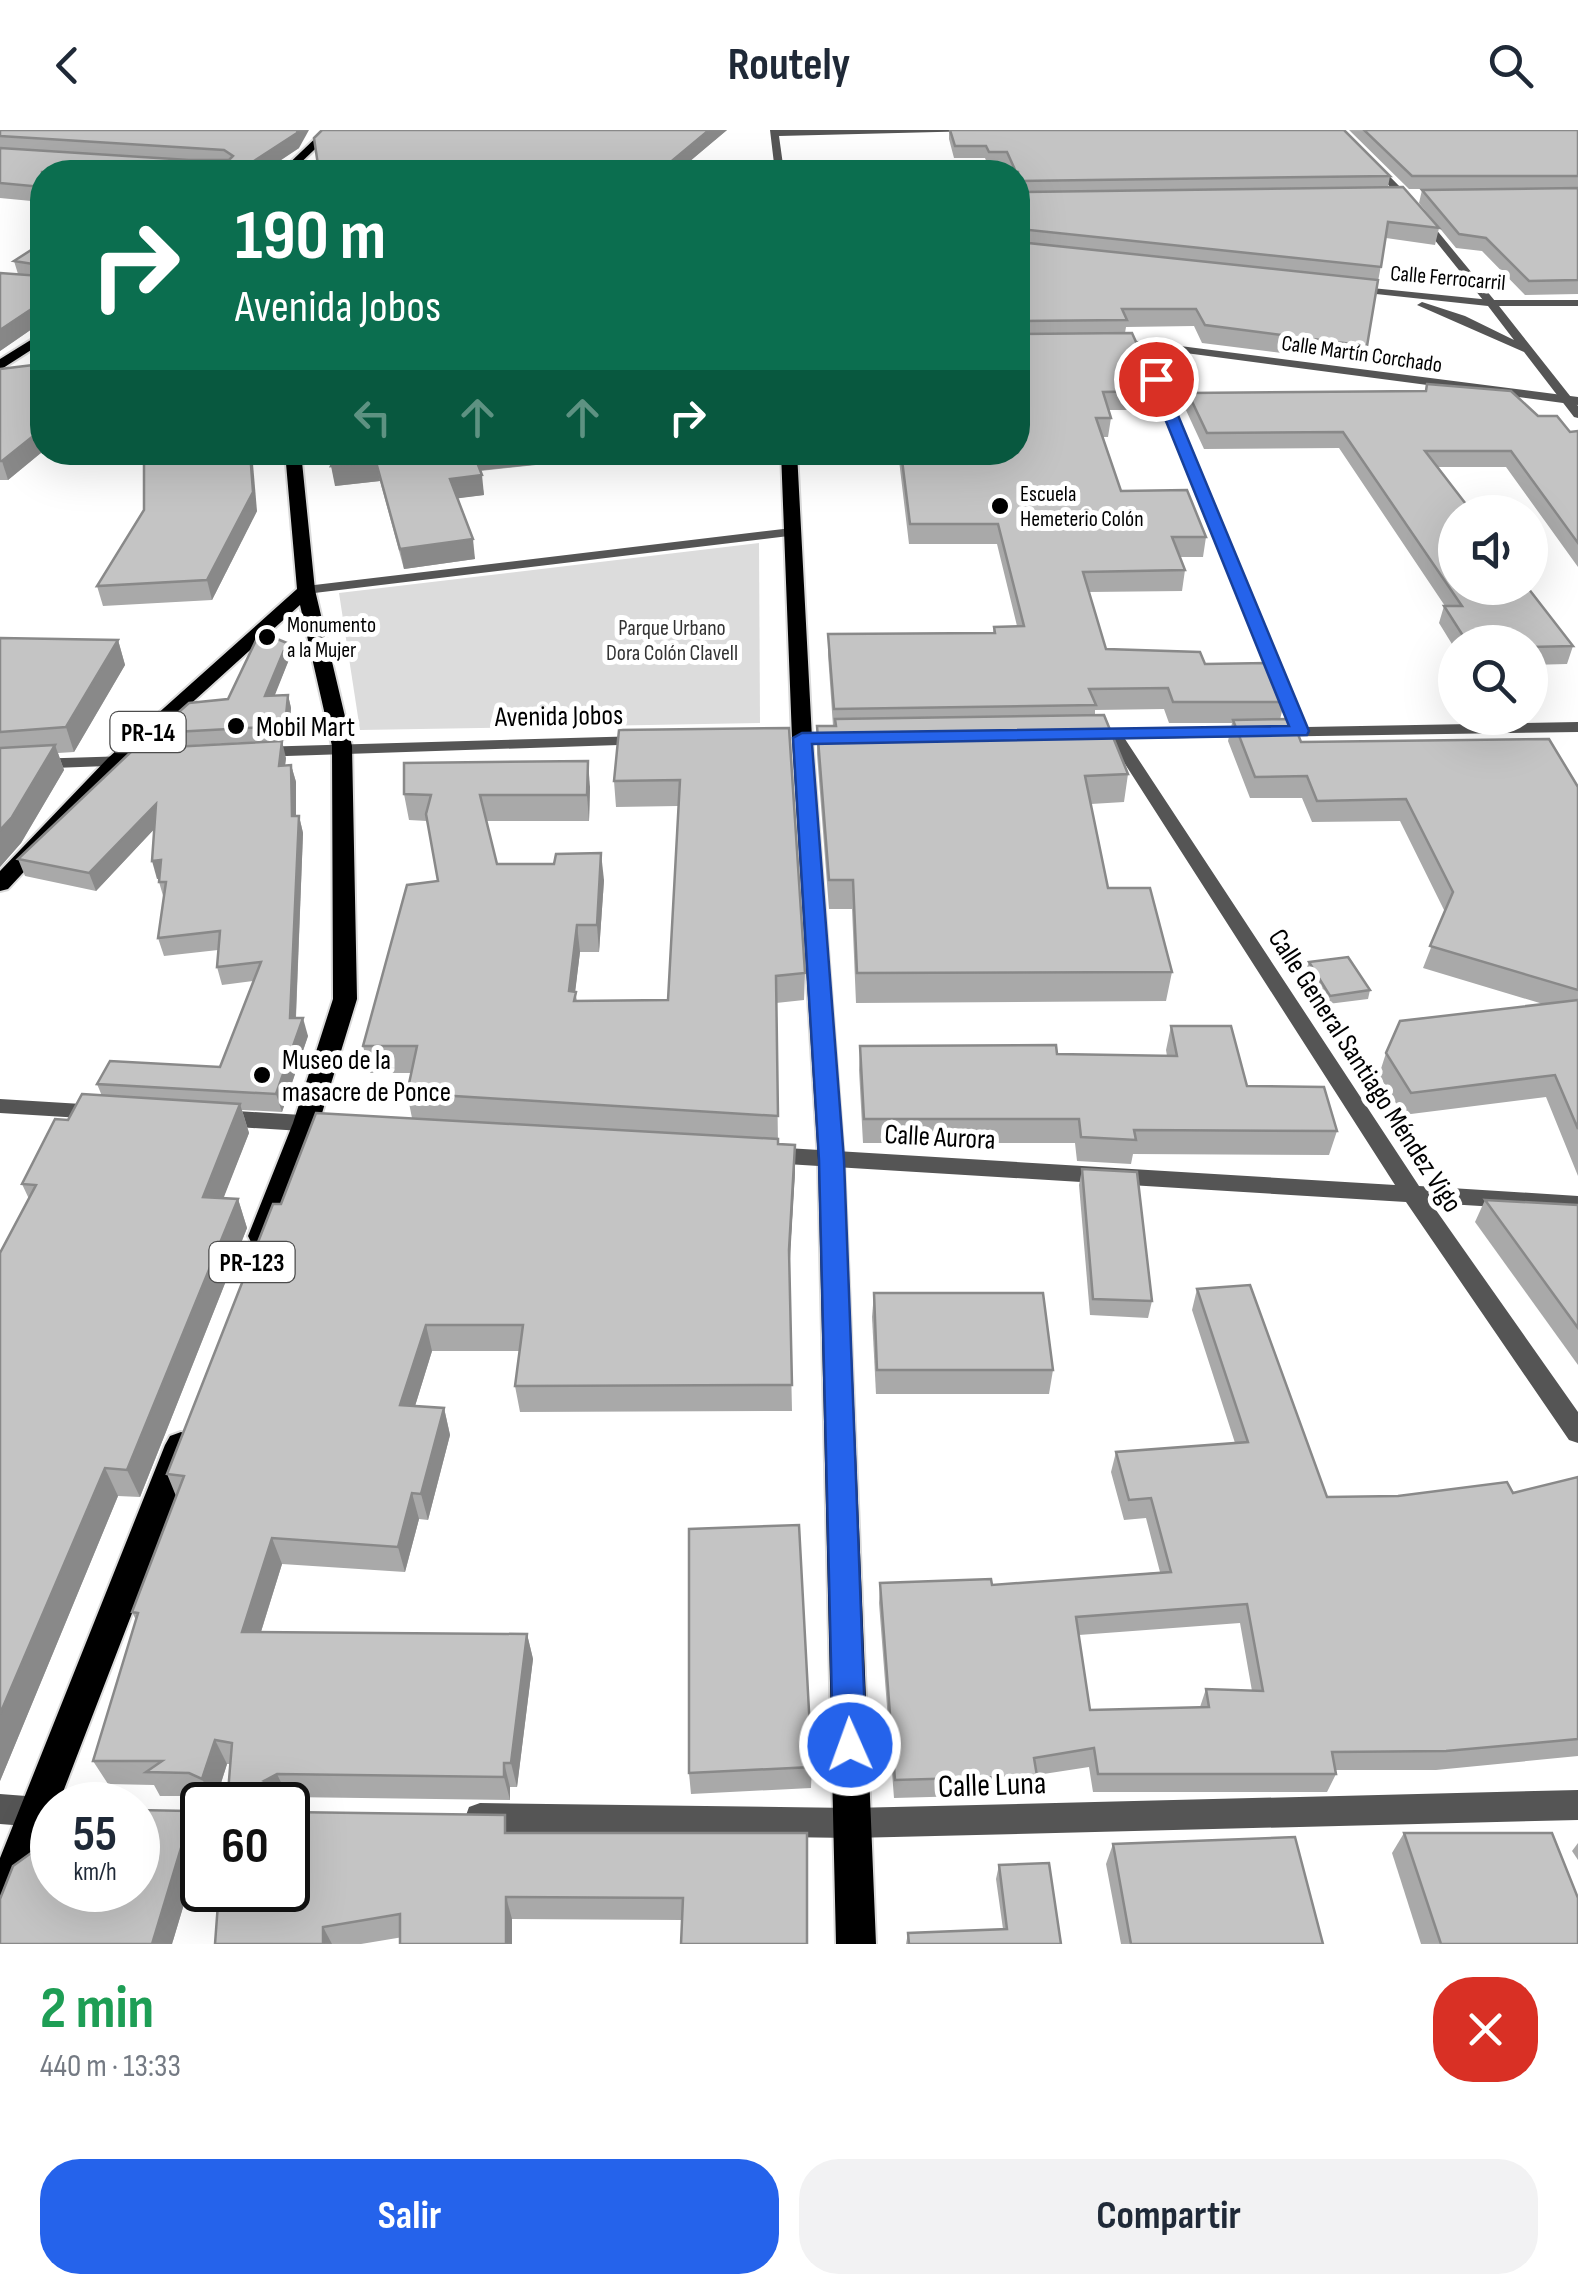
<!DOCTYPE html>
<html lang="es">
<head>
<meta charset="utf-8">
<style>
	body { margin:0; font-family:"Sofia Sans Condensed",sans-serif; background:#f2f2f3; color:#1f2937; height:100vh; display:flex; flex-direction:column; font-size:38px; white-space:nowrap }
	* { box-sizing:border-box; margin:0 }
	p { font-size:32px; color:#747a83 }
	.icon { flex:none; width:55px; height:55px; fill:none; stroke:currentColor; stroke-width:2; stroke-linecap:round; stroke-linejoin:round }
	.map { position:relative; height:1814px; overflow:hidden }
	.sheet { display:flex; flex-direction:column; background:#fff; flex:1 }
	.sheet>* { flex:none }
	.guide { position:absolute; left:30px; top:30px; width:1000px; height:305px; border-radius:40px; box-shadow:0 10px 40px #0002; background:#0b6e4f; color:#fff; overflow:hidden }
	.tools { position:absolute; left:1438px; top:365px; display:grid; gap:20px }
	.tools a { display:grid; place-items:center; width:110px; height:110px; border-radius:50%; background:#fff; box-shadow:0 10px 40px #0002; font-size:50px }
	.speed { position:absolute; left:30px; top:1652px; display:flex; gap:20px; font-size:50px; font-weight:700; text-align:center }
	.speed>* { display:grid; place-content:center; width:130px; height:130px; border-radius:50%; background:#fff; box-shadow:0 10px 40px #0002; line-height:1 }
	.speed small { font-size:25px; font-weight:400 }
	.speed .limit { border:5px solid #111; border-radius:15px; background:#fff; color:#111 }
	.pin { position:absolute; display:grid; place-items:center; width:85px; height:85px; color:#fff; margin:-42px; border:5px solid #fff; border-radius:50%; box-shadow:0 2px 10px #0007 }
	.me { position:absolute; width:110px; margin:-55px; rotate:358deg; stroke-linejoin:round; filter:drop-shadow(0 0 8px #0008) }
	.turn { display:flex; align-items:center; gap:35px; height:210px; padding:0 40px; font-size:45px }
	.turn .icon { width:130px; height:130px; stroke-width:2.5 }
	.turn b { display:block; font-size:70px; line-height:85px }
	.lanes { display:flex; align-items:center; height:95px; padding:0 40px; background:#0003; justify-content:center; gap:50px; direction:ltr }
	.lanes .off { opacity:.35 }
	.round { display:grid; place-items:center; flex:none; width:105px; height:105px; border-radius:40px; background:#f2f2f3 }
	.head { display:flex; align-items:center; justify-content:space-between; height:170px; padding:0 40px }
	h1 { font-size:60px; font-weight:700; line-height:75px; color:#1e9e55 }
	.primary-button { display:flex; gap:20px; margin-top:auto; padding:20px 40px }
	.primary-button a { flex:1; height:115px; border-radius:40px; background:#2563eb; color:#fff; font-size:40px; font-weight:700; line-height:115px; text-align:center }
	.primary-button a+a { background:#f2f2f3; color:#1f2937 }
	header { display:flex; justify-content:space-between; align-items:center; height:130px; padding:0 40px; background:#fff; font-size:45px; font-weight:700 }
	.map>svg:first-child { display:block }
</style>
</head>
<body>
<header><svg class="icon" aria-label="back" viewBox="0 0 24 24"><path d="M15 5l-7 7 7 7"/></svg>Routely<svg class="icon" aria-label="search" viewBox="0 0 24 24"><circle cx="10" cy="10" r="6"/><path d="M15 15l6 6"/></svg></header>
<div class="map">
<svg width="1578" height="1814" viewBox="0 0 1578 1814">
	<rect width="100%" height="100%" fill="#fff"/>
	<polygon fill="#dcdcdc" points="759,413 760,593 360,600 339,463"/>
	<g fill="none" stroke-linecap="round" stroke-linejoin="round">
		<g stroke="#dbdbdb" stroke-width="4">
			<g id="primary">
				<polygon points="324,0 335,0 291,42 280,42"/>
				<polygon points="42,203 42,213 0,240 0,229"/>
				<polygon points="285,322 301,322 315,460 352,616 357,869 319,993 276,1106 272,1114 262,1117 252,1114 248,1106 293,993 333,869 332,616 300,475 122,636 8,759 0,761 0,741 108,628 297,459"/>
				<polygon points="781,322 797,322 812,608 844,1030 876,1814 836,1814 818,1030 792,608"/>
				<polygon points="181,1302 192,1306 197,1315 58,1675 52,1675 52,1690 19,1776 14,1790 0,1795 0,1728 165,1315 170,1306"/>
			</g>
		</g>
		<g fill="#555" fill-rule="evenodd">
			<polygon points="770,0 977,0 977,1 779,6 784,42 775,42"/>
			<polygon points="1335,0 1344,0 1407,64 1495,171 1495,175 1487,175 1401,68"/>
			<polygon points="1018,68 1056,71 1018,74"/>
			<polygon points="1141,211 1578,267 1578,275 1148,218 1306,597 1578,592 1578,602 1125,609 1419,1056 1578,1066 1578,1082 1431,1073 1578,1282 1578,1313 1569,1310 1406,1072 770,1033 762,1031 759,1025 762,1019 770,1017 1395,1055 1109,609 1086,610 1078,605 1086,600 1290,597 1137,217 1114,217 1108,214 1114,211"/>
			<polygon points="792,398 797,399 797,405 306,464 299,460 306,456"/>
			<polygon points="642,606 648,608 648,614 257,627 249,622 257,617"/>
			<polygon points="128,626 136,631 134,635 0,640 0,630"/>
			<polygon points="0,969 98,975 105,977 108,982 105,987 98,989 0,983"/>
			<polygon points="222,980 318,986 325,989 329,994 325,999 318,1002 222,996 215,993 211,988 215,983"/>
			<polygon points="1578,1660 1578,1690 852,1708 480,1703 469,1699 465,1688 469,1677 480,1673 852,1678"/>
			<polygon points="0,1664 52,1668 64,1675 52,1675 52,1698 0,1694"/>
		</g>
		<polygon fill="#555" fill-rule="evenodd" points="1352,156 1491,170 1578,170 1578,176 1499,176 1578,276 1578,288 1574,287 1524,222 1417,175 1422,172 1465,186 1514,210 1488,176 1348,161 1348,157"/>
		<use href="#primary" fill="#000" fill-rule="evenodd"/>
	</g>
	<g fill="#a9a9a9" fill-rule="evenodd">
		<polygon points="0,0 299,18 263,42 42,42 42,72 0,68"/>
		<polygon points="322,0 727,0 677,42 319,42"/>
		<polygon points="949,0 1344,0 1390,46 1388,57 1439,98 1435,115 1386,108 1363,233 1202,213 1194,196 1126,197 1125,203 1158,261 1156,280 1108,280 1111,288 1108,307 1103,307 1121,361 1206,407 1203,427 1180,427 1185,440 1182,461 1089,462 1106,519 1205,534 1284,572 1280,590 1301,612 1578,657 1578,1046 1546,967 1403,985 1379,945 1386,923 1543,874 1423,838 1445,782 1400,691 1312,692 1302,668 1250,668 1228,611 1232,593 1169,593 1164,579 1095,580 1095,585 1128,644 1124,672 1091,674 1108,758 1172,842 1166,871 856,873 852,779 829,779 817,624 817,596 833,596 828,525 828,504 993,503 994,497 1017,496 997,414 909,414 898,322 1018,322 1018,87 1024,76 1025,64 1018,64 1018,42 1009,42 1006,34 988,35 985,28 954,28 949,9"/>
		<polygon points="1349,0 1578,0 1578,164 1525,165 1482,121 1456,118 1419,73 1422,60 1491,59 1409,59"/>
		<polygon points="42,113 42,192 0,221 0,143 18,144 14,131"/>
		<polygon points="42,234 42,322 8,350 0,350 0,239"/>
		<polygon points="1427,254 1538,286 1570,302 1578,301 1578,437 1506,337 1437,337 1573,516 1567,534 1530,535 1530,512 1455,512 1455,519 1439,493 1444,476 1445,476 1339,318 1204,319 1185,278 1188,263 1425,261"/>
		<polygon points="337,322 657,322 480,341 484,365 457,368 475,429 404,439 380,351 335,356"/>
		<polygon points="144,380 257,381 212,470 103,476 97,456"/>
		<polygon points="0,508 118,510 125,535 74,622 58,623 64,640 21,713 0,737"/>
		<polygon points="290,527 274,566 288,565 291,578 288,610 159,617 155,603 228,569"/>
		<polygon points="789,598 805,843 804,870 776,873 778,1014 795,1042 789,1138 792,1281 520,1282 515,1256 520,1221 432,1221 415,1276 444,1278 450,1305 428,1390 419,1389 405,1442 282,1434 261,1502 527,1504 533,1529 517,1657 510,1657 510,1670 288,1667 281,1671 282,1675 227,1675 230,1634 227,1634 215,1672 208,1669 211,1675 202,1675 202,1714 172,1814 191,1666 160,1666 154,1655 108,1654 93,1631 136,1490 132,1482 176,1366 167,1344 281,1074 412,988 407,963 411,943 370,943 363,916 438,751 427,691 409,690 404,664 590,657 589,691 486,691 497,734 604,750 599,822 580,822 575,861 577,871 668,870 678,676 616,677 614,651"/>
		<polygon points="286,628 285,635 291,635 296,652 296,686 299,686 303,703 296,888 308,906 282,982 242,980 249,1003 223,1068 238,1069 247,1098 140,1367 118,1366 0,1651 29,1069 22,1054 68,990 102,966 97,954 220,937 253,851 222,855 217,837 218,820 164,826 158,808 164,769 159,752 159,748 157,749 154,699 96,761 25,746 18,729"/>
		<polygon points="1309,832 1370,860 1368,869 1328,874 1306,840"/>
		<polygon points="1171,896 1247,956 1337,1001 1329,1025 1133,1024 1131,1034 1077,1031 1075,1013 863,1013 859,940 860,916 1057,924 1167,926 1166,920"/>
		<polygon points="1082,1039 1152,1171 1148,1188 1090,1185 1079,1055"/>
		<polygon points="1485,1070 1578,1075 1578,1235 1475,1092"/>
		<path d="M1197,1159L1327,1367L1513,1363L1578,1347V1626L1436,1640H1335L1336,1644L1327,1662H1093L1089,1637L1037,1645L1033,1664L894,1668L879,1473L880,1453L992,1455L1160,1442L1146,1388L1124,1390L1111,1342L1116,1322L1235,1313L1192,1180ZM1240,1493L1252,1561L1206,1559L1200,1577L1090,1580L1079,1505Z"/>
		<polygon points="874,1163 1053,1240 1049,1264 876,1264 872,1187"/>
		<polygon points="812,1637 811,1658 691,1664 689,1643"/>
		<polygon points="510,1703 807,1814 682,1790 512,1789 361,1814 215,1814"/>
		<polygon points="1404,1703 1578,1814 1421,1814 1392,1723"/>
		<polygon points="1578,1713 1578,1730 1572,1721"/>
		<polygon points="1113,1714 1323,1814 1121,1814 1106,1734"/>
		<polygon points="999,1735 1061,1814 906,1814 908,1803 1003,1799 996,1749"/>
	</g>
	<g fill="#898989">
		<polygon points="298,0 309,0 299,18 263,42 237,42"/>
		<polygon points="709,0 727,0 677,42 662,42 661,40"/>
		<polygon points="42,172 42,192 0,221 0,200"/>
		<polygon points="42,299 42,322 8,350 2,331"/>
		<polygon points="250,322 252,322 257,381 212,470 207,450"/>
		<polygon points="473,322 657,322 475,341"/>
		<polygon points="376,332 380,351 335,356 331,336"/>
		<polygon points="482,345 484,365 453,369 450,349"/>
		<polygon points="473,409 475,429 404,439 400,419"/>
		<polygon points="118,510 125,535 74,622 66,597"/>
		<polygon points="287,513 290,527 269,580 265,566"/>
		<polygon points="288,565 291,578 288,610 285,596"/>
		<polygon points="282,611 286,628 283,653 279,636"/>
		<polygon points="55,615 64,640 21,713 0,737 0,700"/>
		<polygon points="588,631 590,657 589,691 587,665"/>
		<polygon points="291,635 296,652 296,704 292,686"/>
		<polygon points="156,674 161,692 96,761 89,743"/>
		<polygon points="299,686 303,703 295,906 290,888"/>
		<polygon points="601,723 604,750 599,822 597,795"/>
		<polygon points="161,730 167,747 157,749 152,731"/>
		<polygon points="577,795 580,822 572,888 569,861"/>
		<polygon points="303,888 308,906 282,982 276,964"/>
		<polygon points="240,974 249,1003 213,1095 203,1067"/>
		<polygon points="795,1015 795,1042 789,1147 789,1120"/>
		<polygon points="238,1069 247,1098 140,1367 127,1340"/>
		<polygon points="426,1195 432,1221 407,1302 400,1275"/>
		<polygon points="444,1278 450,1305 428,1390 421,1364"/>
		<polygon points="105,1338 118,1366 0,1651 0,1584"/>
		<polygon points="412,1363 419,1389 405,1442 398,1417"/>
		<polygon points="272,1408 282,1434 253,1527 242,1502"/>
		<polygon points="527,1504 533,1529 517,1657 511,1633"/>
		<polygon points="215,1610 227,1634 215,1672 202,1649"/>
		<polygon points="504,1633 510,1657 510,1670 504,1647"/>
		<polygon points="277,1644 288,1667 281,1671 282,1675 276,1675 264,1651"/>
		<polygon points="200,1655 211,1675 202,1675 202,1714 172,1814 152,1814"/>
		<polygon points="120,1661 129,1675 123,1675"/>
		<polygon points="506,1767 512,1789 512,1814 506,1814"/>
		<polygon points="323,1797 332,1814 323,1814"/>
	</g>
	<g fill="#c4c4c4" stroke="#898989" stroke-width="2.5" fill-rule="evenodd">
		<polygon points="0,0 298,0 297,3 237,42 42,42 42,57 0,53 0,18 189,30 229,30 233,26 224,20 0,6"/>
		<polygon points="322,0 709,0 661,40 610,35 601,42 319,42 314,8"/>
		<polygon points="950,0 1344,0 1390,46 1019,51 1018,42 1016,42 1007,22 989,22 986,16 955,16"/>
		<polygon points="1364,0 1578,0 1578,46 1412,46"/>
		<polygon points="1403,57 1439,98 1388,92 1381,137 1020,99 1018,101 1018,87 1028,69 1025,62"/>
		<polygon points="1578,58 1578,150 1529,151 1486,108 1459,104 1422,60"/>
		<polygon points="1018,108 1019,112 1378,150 1367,216 1205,195 1196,179 1122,179 1127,190 1020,191 1018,193"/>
		<polygon points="42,113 42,172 0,200 0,143 40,146 40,135 14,131"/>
		<polygon points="1018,199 1020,204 1132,203 1158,261 1103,262 1111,288 1096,288 1121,361 1187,360 1206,407 1172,407 1185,440 1083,442 1106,519 1200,522 1205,534 1267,533 1284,572 1173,572 1168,558 1089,559 1096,575 834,579 828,504 995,503 994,497 1024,496 998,394 910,394 901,322 1018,322"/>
		<polygon points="42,234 42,299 2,331 0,331 0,239"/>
		<polygon points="1427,254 1511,261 1538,286 1557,286 1570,302 1578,301 1578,413 1511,321 1425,321 1472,382 1455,382 1455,458 1528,458 1573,516 1530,517 1530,512 1467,512 1444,476 1462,476 1343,302 1207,303 1188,263 1426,261"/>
		<polygon points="144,322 250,322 253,362 207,450 97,456 144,380"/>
		<polygon points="337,322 473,322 482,345 450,349 473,409 400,419 376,332 331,336"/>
		<polygon points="260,502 287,513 265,566 288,565 285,596 155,603 189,573 228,569"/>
		<polygon points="0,508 118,510 66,597 0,602"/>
		<polygon points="1104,585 1128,644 1085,646 1108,758 1150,758 1172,842 857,843 853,750 829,750 817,596 836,596 835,589"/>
		<polygon points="1292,589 1301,612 1549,609 1578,657 1578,860 1430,816 1453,762 1406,669 1317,671 1307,646 1255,647 1233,590"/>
		<polygon points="789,598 805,843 776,846 778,986 407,963 417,916 363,916 407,755 438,751 426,684 431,665 404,664 404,633 588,631 587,665 480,665 497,734 554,734 556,724 601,723 597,795 577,795 569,861 576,862 574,871 668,870 680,650 614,651 619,600"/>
		<polygon points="282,611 279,636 291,635 292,686 299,686 290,888 303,888 276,964 97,954 110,931 220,937 261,832 217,837 220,801 158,808 166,752 159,752 161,730 152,731 156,674 89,743 18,729 134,619"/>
		<polygon points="55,615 12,687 0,700 0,618"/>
		<polygon points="1348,827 1370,860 1330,866 1309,832"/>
		<polygon points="1578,870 1578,999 1555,945 1411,963 1386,923 1400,891"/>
		<polygon points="1171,896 1231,896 1247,956 1324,957 1337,1001 1134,1000 1136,1010 1081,1007 1079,989 864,989 860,916 1056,915 1057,924 1177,926"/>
		<polygon points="82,964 240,974 203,1067 238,1069 127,1340 105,1338 0,1584 0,1123 36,1055 22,1054 55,989 68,990"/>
		<polygon points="316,983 778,1009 778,1014 795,1015 789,1120 792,1255 515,1256 523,1195 426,1195 400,1275 444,1278 421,1364 412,1363 398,1417 272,1408 242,1502 527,1504 511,1633 504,1633 504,1647 277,1644 264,1651 273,1655 276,1675 227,1675 232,1613 215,1610 202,1649 189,1643 146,1642 162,1631 93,1631 138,1483 132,1482 184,1346 167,1344 273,1074 281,1074"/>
		<polygon points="1082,1039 1137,1042 1152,1171 1093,1169"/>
		<polygon points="1485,1070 1578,1075 1578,1198"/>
		<path d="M1250,1155L1327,1367L1398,1366L1507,1352L1513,1363L1578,1347V1609L1446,1621L1332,1622L1336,1644H1098L1094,1618L1034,1628L1037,1646L895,1650L880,1453L991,1449L992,1455L1171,1442L1151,1368L1129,1370L1116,1322L1248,1312L1197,1159ZM1247,1474L1263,1561L1206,1559L1209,1577L1090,1580L1076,1487Z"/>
		<polygon points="874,1163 1043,1163 1053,1240 877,1240"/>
		<polygon points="799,1395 812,1637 689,1643 689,1399"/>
		<polygon points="193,1655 200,1655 152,1814 0,1814 0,1769 13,1736 52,1708 52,1760 138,1760 138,1680 189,1681"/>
		<polygon points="120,1661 123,1675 99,1675"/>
		<polygon points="288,1682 505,1685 505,1703 807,1703 807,1814 681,1814 683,1768 506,1767 506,1814 400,1814 400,1784 323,1797 323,1814 215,1814 219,1760 288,1760"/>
		<polygon points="1404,1703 1552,1703 1578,1768 1578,1814 1441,1814"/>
		<polygon points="1295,1707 1323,1814 1131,1814 1113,1714"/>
		<polygon points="1049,1733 1061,1814 909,1814 908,1803 1007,1799 999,1735"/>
	</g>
	<polygon fill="#2563eb" stroke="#184099" stroke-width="2.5" points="1156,245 1163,249 1309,601 1307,605 812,614 844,1030 866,1615 861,1626 850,1631 838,1626 833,1615 819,1030 793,608 802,603 1289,596 1149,249"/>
	<g fill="#000" stroke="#fff" stroke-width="4">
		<circle cx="1000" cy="376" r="10"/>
		<circle cx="267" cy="507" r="10"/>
		<circle cx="236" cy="596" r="10"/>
		<circle cx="262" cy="945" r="10"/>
	</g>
	<g text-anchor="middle" stroke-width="10" stroke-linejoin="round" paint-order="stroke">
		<g font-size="22" fill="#000" stroke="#fff">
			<text transform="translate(1448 147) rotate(5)" y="8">Calle Ferrocarril</text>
			<text transform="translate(1362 223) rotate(8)" y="8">Calle Martín Corchado</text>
		</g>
		<g font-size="22" fill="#000" stroke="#fff" text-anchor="start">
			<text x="1020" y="371">Escuela<tspan x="1020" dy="25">Hemeterio Colón</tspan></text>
			<text x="287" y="502">Monumento<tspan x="287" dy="25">a la Mujer</tspan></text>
		</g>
		<g font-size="22" fill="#333" stroke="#fff">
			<text x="672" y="505">Parque Urbano<tspan x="672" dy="25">Dora Colón Clavell</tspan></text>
		</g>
		<g fill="#fff" stroke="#4c4c4c" stroke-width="2.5">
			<rect x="110.5" y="582" width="75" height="40" rx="8"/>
			<rect x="209.5" y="1112" width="85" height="40" rx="8"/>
		</g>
		<g font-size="25" font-weight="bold" fill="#000">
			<text x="148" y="611">PR-14</text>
			<text x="252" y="1141">PR-123</text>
		</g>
		<g font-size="28" fill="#000" stroke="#fff">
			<text transform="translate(559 585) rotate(-1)" y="10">Avenida Jobos</text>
			<text transform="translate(1366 940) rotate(57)" y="10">Calle General Santiago Méndez Vigo</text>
			<text transform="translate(940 1006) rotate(3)" y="10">Calle Aurora</text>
		</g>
		<g font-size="28" fill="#000" stroke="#fff" text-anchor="start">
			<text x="256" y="606">Mobil Mart</text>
			<text x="282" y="939">Museo de la<tspan x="282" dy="32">masacre de Ponce</tspan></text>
		</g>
		<g font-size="32" fill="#000" stroke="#fff">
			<text transform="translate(992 1654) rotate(-2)" y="11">Calle Luna</text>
		</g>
	</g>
</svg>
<div class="tools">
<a><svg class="icon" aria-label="sound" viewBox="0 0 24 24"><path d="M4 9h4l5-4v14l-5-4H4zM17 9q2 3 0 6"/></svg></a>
<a><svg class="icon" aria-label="search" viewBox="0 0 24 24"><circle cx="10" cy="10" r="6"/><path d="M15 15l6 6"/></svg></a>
</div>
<div class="speed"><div>55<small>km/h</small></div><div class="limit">60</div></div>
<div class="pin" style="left:1156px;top:249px;background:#d93025"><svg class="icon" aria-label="arrive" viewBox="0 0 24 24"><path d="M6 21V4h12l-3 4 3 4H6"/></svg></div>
<svg class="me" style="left:850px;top:1615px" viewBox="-20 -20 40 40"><circle r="17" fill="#2563eb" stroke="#fff" stroke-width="3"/><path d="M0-11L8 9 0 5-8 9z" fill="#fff"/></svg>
<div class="guide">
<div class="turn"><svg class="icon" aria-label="right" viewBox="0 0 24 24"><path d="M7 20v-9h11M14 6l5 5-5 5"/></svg><div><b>190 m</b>Avenida Jobos</div></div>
<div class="lanes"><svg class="icon off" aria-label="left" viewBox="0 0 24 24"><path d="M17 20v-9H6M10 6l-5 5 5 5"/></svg><svg class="icon off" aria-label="ahead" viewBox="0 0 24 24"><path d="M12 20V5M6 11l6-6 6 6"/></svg><svg class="icon off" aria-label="ahead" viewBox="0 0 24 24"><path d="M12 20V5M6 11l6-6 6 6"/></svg><svg class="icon" aria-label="right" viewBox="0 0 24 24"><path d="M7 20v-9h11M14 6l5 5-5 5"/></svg></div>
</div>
</div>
<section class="sheet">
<div class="head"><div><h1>2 min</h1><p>440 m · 13:33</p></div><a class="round" style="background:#d93025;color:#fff"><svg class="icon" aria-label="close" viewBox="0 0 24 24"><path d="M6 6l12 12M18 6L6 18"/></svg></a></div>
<div class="primary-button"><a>Salir</a><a>Compartir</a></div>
</section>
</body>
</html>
